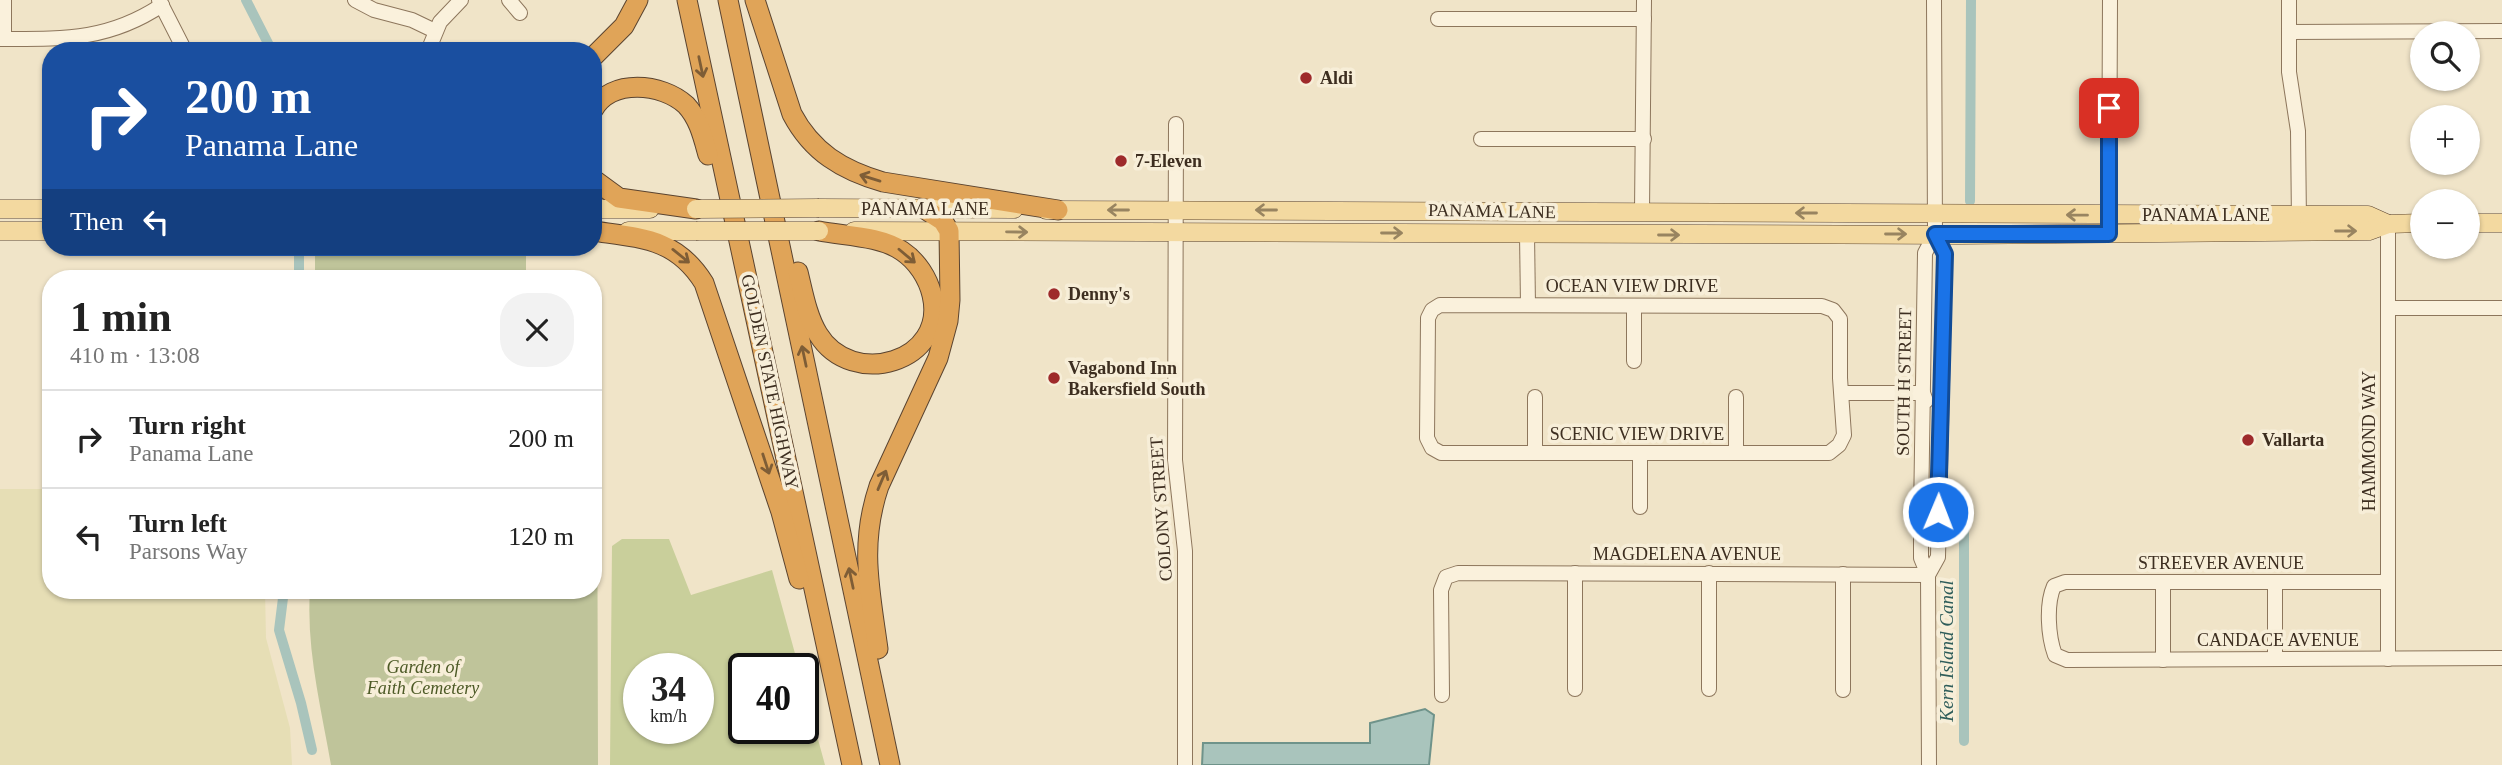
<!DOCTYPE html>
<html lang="en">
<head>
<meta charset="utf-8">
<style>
	body { margin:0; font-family:"Times New Roman",serif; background:#f2f2f2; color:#222; height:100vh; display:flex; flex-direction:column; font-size:26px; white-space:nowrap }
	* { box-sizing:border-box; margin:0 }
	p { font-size:23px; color:#767676 }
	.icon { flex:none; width:38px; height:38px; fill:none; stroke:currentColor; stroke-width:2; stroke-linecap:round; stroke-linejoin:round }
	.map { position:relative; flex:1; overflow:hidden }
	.panel { position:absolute; left:42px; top:270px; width:560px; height:329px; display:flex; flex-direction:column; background:#fff; border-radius:28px; box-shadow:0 2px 5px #0004 }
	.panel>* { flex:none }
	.banner { position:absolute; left:42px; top:42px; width:560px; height:214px; border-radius:28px; box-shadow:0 2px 5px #0004; background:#1a4fa0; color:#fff; overflow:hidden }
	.buttons { position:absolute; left:2410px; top:21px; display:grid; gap:14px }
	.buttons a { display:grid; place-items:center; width:70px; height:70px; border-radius:50%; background:#fff; box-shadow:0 2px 5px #0004; font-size:35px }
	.speed { position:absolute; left:623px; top:653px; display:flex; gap:14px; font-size:35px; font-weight:700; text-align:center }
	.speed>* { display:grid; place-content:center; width:91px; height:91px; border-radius:50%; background:#fff; box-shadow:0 2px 5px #0004; line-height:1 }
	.speed small { font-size:18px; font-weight:400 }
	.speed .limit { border:4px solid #111; border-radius:10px; background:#fff; color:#111 }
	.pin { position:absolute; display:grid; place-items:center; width:60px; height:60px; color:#fff; margin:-30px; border-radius:14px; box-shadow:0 4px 10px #0006 }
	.me { position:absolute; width:77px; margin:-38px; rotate:1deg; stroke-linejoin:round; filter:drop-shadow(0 0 5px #0008) }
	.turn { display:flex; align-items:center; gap:24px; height:147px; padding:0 28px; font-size:32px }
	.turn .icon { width:91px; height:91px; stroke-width:2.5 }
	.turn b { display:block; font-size:49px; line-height:60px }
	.then { display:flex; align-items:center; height:66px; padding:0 28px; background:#0003; gap:14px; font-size:26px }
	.round { display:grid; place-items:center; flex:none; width:74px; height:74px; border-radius:28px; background:#f2f2f2 }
	.headline { display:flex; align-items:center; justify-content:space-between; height:119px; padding:0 28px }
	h1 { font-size:42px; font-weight:700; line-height:52px }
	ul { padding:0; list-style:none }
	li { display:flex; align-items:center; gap:21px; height:98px; padding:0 28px; border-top:2px solid #e0e0e0 }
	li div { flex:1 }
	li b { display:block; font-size:26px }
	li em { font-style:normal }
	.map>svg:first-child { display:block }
</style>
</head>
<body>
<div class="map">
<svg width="2502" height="765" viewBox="0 0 2502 765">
	<rect width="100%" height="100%" fill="#f0e4c8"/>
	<polygon fill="#e6deb5" points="0,489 51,489 51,590 265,590 266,638 290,728 292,765 0,765"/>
	<path fill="#c9cf9b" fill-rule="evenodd" d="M622,539H669L691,595L772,570L799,668H744V728H803V684L825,765H610L612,546ZM639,668H698V728H639Z"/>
	<g fill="#bfc49a">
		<polygon points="315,247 513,247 526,250 526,278 315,278"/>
		<path d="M593,398L597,401L598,765H331C321,707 306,649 310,590H593Z"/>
	</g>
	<polygon fill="#a9c4bc" stroke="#6f938a" stroke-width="2" points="1425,709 1434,715 1429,765 1202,765 1203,743 1370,743 1370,723"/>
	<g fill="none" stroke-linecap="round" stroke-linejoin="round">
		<g stroke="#a9c4bc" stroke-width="10">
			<polyline points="246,0 272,51"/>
			<polyline points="1970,201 1971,0"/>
			<polyline points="299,278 299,247"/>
			<polyline points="284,590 279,630 301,703 312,750"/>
			<polyline points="1964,741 1964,519"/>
		</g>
		<g stroke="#8d765c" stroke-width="16">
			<g id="minor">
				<polyline points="159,0 185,51"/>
				<polyline points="355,0 374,10 412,20 435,31"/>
				<polyline points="509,0 520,13"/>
				<polyline points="2289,0 2289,72 2298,131 2299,223"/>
				<polyline points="1438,19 1644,19"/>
				<polyline points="2289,32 2502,31"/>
				<path d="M0,39C62,39 108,41 162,5"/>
				<polyline points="4,39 4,0"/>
				<polyline points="428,51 440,22 461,0"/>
				<polyline points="1176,124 1175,460 1185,551 1185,765"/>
				<polyline points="1481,139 1644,139"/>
				<polyline points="1642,212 1644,0"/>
				<polyline points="1527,234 1528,305"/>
				<polyline points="2109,234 2110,0"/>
				<polygon points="1440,305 1822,306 1833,310 1840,319 1840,378 1844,435 1839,445 1829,453 1441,453 1432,448 1427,438 1428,318 1432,310"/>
				<polyline points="2388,308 2502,308"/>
				<polyline points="1634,361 1634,306"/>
				<polyline points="1842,393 1923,393 1926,401"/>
				<polyline points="1535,397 1535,453"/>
				<polyline points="1736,397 1736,453"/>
				<polyline points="1640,453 1640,507"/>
				<polyline points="1928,575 1938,557 1945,254 1935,234 1934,0"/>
				<polyline points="2163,582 2163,660"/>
				<polyline points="2275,582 2275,659"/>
				<path d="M2388,582H2065L2054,586C2046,604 2048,636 2055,655L2067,660L2502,658"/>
				<polyline points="2388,659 2388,224"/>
				<polyline points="1575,689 1575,573"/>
				<polyline points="1709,689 1709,573"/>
				<polyline points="1843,690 1843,574"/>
				<polyline points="1442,695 1441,590 1446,577 1458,573 1928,575"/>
				<polyline points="1929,765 1928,575 1921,558 1921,515 1925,253 1935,234"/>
			</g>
		</g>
		<g stroke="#5b4430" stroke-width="19">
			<g id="major">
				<polyline points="819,208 1014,209"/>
				<polyline points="0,209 51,209"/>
				<polyline points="593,209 650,209"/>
				<polyline points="1046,210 2368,215 2388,224"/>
				<polyline points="2468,223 2502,223"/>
				<polyline points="0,231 51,231"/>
				<polyline points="628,231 696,231"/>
				<polyline points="854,231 1960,235 2369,231 2388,224 2422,223"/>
			</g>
		</g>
		<g stroke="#5b4430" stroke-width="21">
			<g id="highway">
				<polyline points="687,0 852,765"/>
				<polyline points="728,0 890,765"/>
				<path d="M755,0L792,114C812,152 842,170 883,182L1058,210"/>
				<polyline points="593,57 624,26 638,0"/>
				<path d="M593,110C611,78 662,83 686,105C699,119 703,137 708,155"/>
				<polyline points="593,179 619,198 696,209"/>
				<path d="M593,231C641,238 676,238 704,283L781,512L799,579"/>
				<path d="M798,272C803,292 807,316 818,334C852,390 948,362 932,295C928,278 917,261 902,251C880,236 845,236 819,231"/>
				<path d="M878,649C870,590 859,545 879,486L938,358L948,321L950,300L949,231L943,221L923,208"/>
			</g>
		</g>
		<use href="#minor" stroke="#faf1dc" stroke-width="14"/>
		<use href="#major" stroke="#f3d9a0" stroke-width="18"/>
		<use href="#highway" stroke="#e0a458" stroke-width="19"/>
		<g stroke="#5b4430" stroke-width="19" stroke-linecap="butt">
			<g id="major-bridge">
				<polyline points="696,209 819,208"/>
				<polyline points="696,231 819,231"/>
			</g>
		</g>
		<use href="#major-bridge" stroke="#f3d9a0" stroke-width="18"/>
	</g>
	<defs><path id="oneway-shaft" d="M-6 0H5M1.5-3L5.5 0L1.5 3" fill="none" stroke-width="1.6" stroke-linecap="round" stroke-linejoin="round" transform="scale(1.75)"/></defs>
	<g stroke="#7e5d36">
		<use href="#oneway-shaft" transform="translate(701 67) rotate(78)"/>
		<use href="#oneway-shaft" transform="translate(870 178) rotate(-163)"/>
		<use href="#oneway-shaft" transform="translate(681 256) rotate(39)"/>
		<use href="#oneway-shaft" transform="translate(907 256) rotate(40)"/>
		<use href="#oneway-shaft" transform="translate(804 356) rotate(-102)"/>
		<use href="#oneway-shaft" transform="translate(766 464) rotate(72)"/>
		<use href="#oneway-shaft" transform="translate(882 480) rotate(-67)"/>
		<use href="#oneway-shaft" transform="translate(851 578) rotate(-102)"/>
	</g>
	<g stroke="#988460">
		<use href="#oneway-shaft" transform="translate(1118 210) rotate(180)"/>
		<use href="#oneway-shaft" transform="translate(1266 210) rotate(180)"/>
		<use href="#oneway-shaft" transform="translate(1806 213) rotate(180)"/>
		<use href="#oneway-shaft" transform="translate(2077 215) rotate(-179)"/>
		<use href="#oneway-shaft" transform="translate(2346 231)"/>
		<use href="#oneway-shaft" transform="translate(1017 232) rotate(1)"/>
		<use href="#oneway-shaft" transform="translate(1392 233)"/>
		<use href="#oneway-shaft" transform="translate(1896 234)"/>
		<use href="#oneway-shaft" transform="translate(1669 235)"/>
	</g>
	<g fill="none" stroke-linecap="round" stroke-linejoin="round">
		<g stroke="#114b97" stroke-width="18">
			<polyline id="route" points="1938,512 1945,254 1935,234 2109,234 2109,108"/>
		</g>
		<use href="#route" stroke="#1a73e8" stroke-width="12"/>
	</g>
	<g fill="#9e2a2b" stroke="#f7eed8" stroke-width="2.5">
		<circle cx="1306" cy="78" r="7"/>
		<circle cx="1121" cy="161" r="7"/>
		<circle cx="1054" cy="294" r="7"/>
		<circle cx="1054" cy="378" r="7"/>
		<circle cx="2248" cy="440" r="7"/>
	</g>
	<g text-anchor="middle" stroke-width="7" stroke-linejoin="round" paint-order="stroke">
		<g font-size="18" font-weight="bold" fill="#3d2e20" stroke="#f7eed8" text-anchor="start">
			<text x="1320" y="84">Aldi</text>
			<text x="1135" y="167">7-Eleven</text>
			<text x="1068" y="300">Denny's</text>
			<text x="1068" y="374">Vagabond Inn<tspan x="1068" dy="21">Bakersfield South</tspan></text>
			<text x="2262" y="446">Vallarta</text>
		</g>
		<g font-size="18" fill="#3d2e20" stroke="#f7eed8">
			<text x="925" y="215">PANAMA LANE</text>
			<text transform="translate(1492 211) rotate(1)" y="6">PANAMA LANE</text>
			<text x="2206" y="221">PANAMA LANE</text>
			<text x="1632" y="292">OCEAN VIEW DRIVE</text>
			<text transform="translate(770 382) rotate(78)" y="6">GOLDEN STATE HIGHWAY</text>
			<text transform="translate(1904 382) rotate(-89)" y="6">SOUTH H STREET</text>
			<text x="1637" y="440">SCENIC VIEW DRIVE</text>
			<text transform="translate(2369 441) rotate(-90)" y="6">HAMMOND WAY</text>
			<text transform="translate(1161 509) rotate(-94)" y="6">COLONY STREET</text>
			<text x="1687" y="560">MAGDELENA AVENUE</text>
			<text x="2221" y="569">STREEVER AVENUE</text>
			<text x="2278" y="646">CANDACE AVENUE</text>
		</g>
		<g font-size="18" font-style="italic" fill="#4d5a26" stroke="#f7eed8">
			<text x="423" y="673">Garden of<tspan x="423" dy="21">Faith Cemetery</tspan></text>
		</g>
		<g font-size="19" font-style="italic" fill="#2f5d5a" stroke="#f7eed8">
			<text transform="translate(1946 651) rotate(-90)" y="7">Kern Island Canal</text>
		</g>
	</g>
</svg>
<div class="buttons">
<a><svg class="icon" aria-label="search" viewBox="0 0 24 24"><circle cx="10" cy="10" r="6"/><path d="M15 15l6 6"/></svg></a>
<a>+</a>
<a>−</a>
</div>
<div class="speed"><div>34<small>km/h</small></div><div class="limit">40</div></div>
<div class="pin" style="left:2109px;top:108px;background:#d93025"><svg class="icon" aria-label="arrive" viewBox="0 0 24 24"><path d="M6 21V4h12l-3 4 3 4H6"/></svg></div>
<svg class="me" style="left:1938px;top:512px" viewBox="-20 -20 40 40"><circle r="17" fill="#1a73e8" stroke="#fff" stroke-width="3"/><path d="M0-11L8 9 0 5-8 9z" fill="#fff"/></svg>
<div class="banner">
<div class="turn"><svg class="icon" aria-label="right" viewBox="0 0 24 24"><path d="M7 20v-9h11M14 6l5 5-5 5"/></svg><div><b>200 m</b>Panama Lane</div></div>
<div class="then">Then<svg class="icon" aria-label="left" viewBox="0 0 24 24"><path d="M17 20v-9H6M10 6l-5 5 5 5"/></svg></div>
</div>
<section class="panel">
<div class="headline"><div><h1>1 min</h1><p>410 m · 13:08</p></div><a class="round"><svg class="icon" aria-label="close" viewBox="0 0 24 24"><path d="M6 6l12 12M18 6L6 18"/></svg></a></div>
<ul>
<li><svg class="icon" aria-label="right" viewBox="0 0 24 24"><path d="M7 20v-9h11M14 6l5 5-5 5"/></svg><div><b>Turn right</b><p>Panama Lane</p></div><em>200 m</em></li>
<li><svg class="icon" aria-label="left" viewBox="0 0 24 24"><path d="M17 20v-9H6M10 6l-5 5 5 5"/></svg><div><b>Turn left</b><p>Parsons Way</p></div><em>120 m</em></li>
</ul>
</section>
</div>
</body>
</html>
